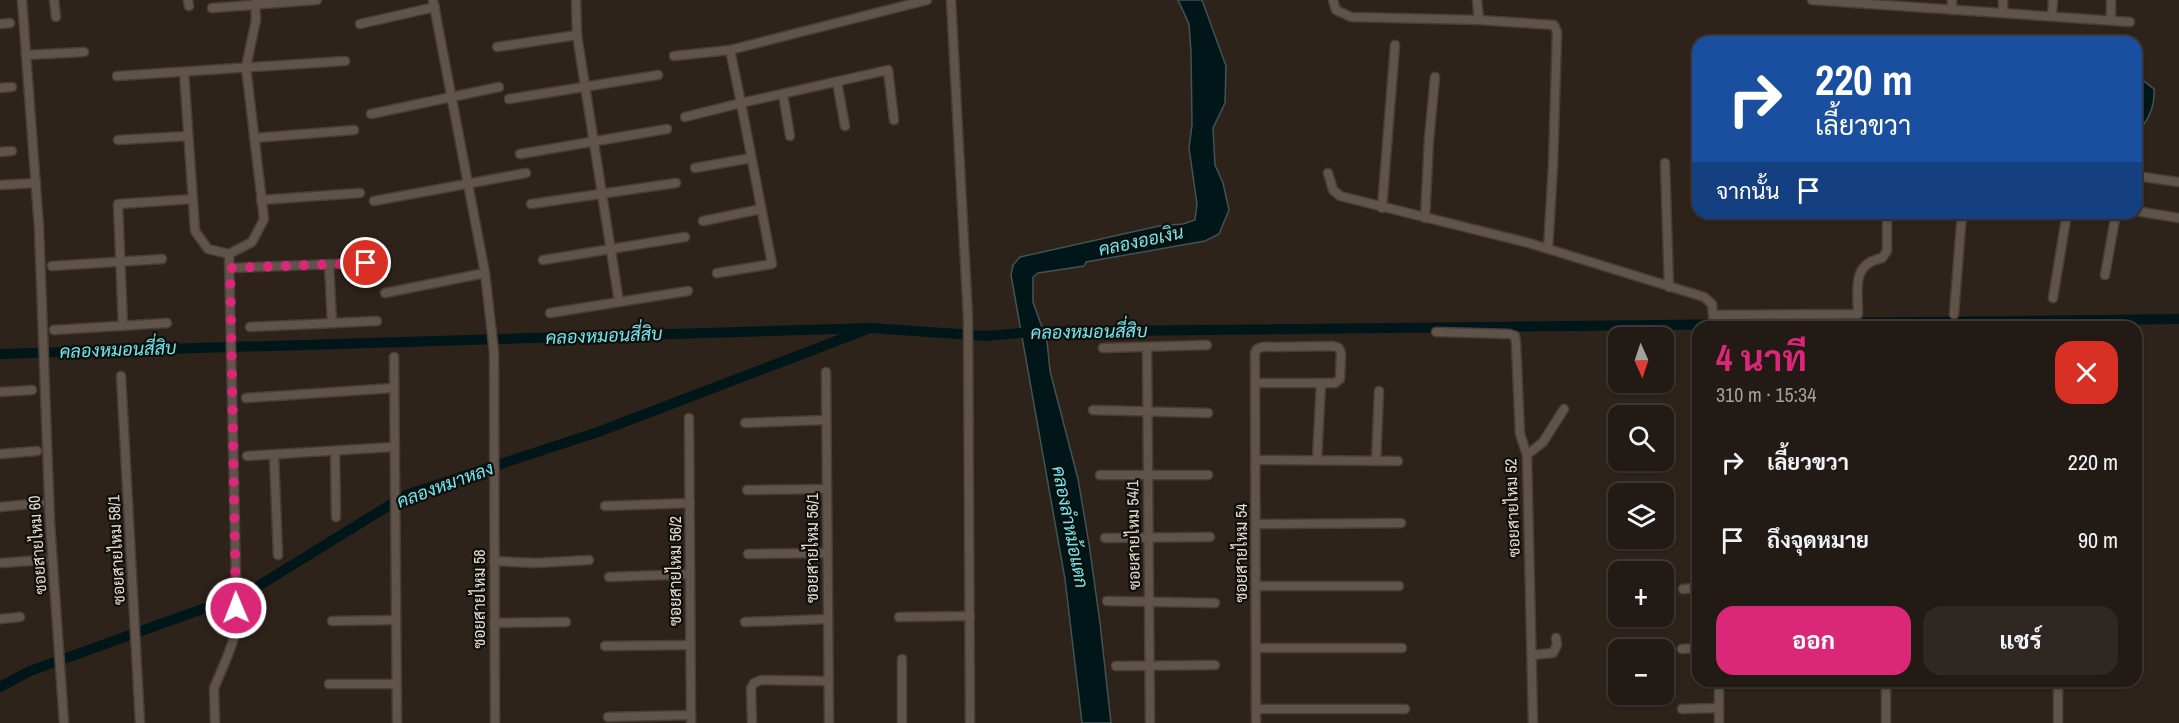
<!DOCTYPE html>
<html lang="th">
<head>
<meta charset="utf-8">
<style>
	body { margin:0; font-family:"Archivo Narrow",Sarabun,sans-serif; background:#2e2722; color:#f1f3f6; height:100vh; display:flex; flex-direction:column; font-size:22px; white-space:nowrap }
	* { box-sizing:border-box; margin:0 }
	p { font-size:20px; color:#a2a1a0 }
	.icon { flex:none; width:33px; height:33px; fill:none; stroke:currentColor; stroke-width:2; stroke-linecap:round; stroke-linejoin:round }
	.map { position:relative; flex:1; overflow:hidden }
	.details { position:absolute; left:1692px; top:321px; width:450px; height:366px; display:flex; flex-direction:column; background:#221a14; border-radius:18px; box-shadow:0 2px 4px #0004,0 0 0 2px #3f3834 }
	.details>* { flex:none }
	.banner { position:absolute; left:1692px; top:36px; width:450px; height:183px; border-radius:18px; box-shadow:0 2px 4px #0004,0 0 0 2px #3f3834; background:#1a4fa0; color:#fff; overflow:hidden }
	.needle { width:39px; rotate:177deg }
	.controls { position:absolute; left:1608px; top:327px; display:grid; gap:12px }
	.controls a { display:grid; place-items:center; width:66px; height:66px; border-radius:12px; background:#221a14; box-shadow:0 2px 4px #0004,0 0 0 2px #3f3834; font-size:30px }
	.pin { position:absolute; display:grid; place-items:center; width:51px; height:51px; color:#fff; margin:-26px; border:3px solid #fff; border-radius:50%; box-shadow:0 2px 6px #0007 }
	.me { position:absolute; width:66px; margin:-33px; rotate:359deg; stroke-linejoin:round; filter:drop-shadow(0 0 4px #0008) }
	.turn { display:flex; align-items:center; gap:21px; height:126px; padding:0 24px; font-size:27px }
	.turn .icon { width:78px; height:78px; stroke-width:2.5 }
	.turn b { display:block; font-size:42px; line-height:51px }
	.then { display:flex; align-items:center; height:57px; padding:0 24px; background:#0003; gap:12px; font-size:22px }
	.round { display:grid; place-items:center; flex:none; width:63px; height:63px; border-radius:18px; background:#2e2722 }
	.head { display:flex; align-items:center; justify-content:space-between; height:102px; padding:0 24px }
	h1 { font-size:36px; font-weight:700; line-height:45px; color:#db2777 }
	.button { display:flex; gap:12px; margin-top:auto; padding:12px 24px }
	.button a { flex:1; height:69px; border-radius:18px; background:#db2777; color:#fff; font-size:24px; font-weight:700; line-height:69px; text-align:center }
	.button a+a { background:#2e2722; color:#f1f3f6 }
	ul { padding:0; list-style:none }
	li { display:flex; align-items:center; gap:18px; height:78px; padding:0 24px }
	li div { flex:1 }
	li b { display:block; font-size:22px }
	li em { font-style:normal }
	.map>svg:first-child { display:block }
</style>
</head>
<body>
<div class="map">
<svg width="2179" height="723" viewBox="0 0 2179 723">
	<rect width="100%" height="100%" fill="#2e231b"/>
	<g fill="#001618" stroke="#445251" stroke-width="1.5">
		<polygon points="1178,0 1202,0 1226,66 1225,103 1213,128 1215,165 1223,183 1229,210 1219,234 1205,241 1086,262 1084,266 1038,273 1033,277 1033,302 1047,341 1050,371 1078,479 1089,544 1100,623 1111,723 1082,723 1065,579 1011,275 1013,265 1020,257 1159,226 1183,224 1195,220 1197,204 1189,148 1192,125 1191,51 1189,24"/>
		<path d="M2136,75L2154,89C2155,108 2148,120 2136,135Z"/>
	</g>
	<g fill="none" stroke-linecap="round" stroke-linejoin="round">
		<g stroke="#001618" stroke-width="10">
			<polyline points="0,354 871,328 987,336 1031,332 2179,319"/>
			<polyline points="0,687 30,671 247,593 406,495 598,432 865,330"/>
		</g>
		<g stroke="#473e38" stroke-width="11">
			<g id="street">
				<polyline points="22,0 39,228 50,523 64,723"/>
				<polyline points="54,0 56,17"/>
				<polyline points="188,0 189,6"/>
				<polyline points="433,0 485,273 494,352 495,723"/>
				<polyline points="576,0 577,35 619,302"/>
				<polyline points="951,0 968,317 970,723"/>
				<polyline points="1333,0 1336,10 1351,17 1479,20 1554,25 1557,32 1553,166 1548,249"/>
				<polyline points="1477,0 1479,20"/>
				<polyline points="1812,0 2130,22"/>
				<polyline points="2111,0 2111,20"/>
				<polyline points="212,8 317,0"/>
				<polyline points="1952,10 1952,0"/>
				<polyline points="2003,13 2003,0"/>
				<polyline points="2052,16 2053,0"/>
				<polyline points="0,24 10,23"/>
				<polyline points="360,24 435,7"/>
				<polyline points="497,47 577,35"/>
				<polyline points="730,50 741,103 888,70 894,120"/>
				<polyline points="26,55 84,52"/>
				<polyline points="674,56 730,50 927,0"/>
				<polyline points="184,72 195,231 208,249 229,254 252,242 264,219 246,67 256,20 255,0"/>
				<polyline points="117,76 345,61"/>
				<polyline points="837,82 845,126"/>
				<polyline points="0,88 12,87"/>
				<polyline points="783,94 790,136"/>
				<polyline points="509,99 658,75"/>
				<polyline points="371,114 499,87"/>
				<polyline points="685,117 741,103 772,264 717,273"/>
				<polyline points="254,138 354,130"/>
				<polyline points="118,140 188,136"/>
				<polyline points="0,152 12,151"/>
				<polyline points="520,154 667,129"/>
				<polyline points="1665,163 1669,287"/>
				<polyline points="695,168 751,158"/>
				<polyline points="1328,173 1333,190 1340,196 1529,243 1704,297 1712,304 1714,327"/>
				<polyline points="2136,176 2179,182"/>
				<polyline points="0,185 36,183"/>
				<polyline points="261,200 360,193"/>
				<polyline points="374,201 526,173"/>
				<polyline points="531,204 676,183"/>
				<polyline points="1382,208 1395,45"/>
				<polyline points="2136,211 2179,218"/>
				<polyline points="1425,218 1429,139 1435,77"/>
				<polyline points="703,221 761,209"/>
				<polyline points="543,260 685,237"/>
				<polyline points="329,264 332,323"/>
				<polyline points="52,266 162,259"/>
				<polyline points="230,268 366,263"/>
				<polyline points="2105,275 2116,213"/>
				<polyline points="385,293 485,273"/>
				<polyline points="2053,298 2067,213"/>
				<polyline points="550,313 688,291"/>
				<polyline points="1954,314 1962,213"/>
				<path d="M1714,315L1858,314C1858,289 1851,264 1882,258L1887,251V213"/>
				<polyline points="123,326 118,204 193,199"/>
				<polyline points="250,327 377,321"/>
				<polyline points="54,330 167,323"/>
				<polyline points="1436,332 1509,334 1515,336 1516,343 1520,434 1527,455 1533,723"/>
				<polyline points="1147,347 1150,723"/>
				<polyline points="1103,348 1207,345"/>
				<polyline points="394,357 397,723"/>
				<polyline points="826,372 829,723"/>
				<polyline points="121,376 140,723"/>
				<polyline points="1256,383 1335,383 1340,379 1341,353 1339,348 1333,346 1262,347 1257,349 1255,353 1256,723"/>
				<polyline points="0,392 32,390"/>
				<polyline points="246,398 393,388"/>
				<polyline points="1093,410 1208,413"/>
				<polyline points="689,418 691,723"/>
				<polyline points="745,423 826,420"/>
				<polyline points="335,451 336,517"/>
				<polyline points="0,454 37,451"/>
				<polyline points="274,455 278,555"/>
				<polyline points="1527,455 1543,442 1564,409"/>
				<polyline points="247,456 393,447"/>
				<polyline points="1256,460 1398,461"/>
				<polyline points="1317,460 1321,383"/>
				<polyline points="1376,461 1379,391"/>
				<polyline points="1100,475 1208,475"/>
				<polyline points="747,490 827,489"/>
				<polyline points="605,506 690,503"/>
				<polyline points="0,507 40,503"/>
				<polyline points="1256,524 1401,523"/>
				<polyline points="1105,538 1210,537"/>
				<polyline points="748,554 827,553"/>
				<polyline points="494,561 535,563 589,560"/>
				<polyline points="0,563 43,560"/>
				<polyline points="609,577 690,574"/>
				<polyline points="1256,586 1399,586"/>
				<polyline points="1683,589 1698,588"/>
				<polyline points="1107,601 1215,603"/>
				<polyline points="899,617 970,616"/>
				<polyline points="0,619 20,617"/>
				<polyline points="332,621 396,620"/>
				<polyline points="745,622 828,619"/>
				<polyline points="494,623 566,622"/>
				<polyline points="605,646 690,645"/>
				<polyline points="1256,648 1402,648"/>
				<polyline points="1682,649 1698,648"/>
				<polyline points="1532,655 1553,653 1557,645 1556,638"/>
				<polyline points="1116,666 1215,665"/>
				<polyline points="1719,681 1719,723"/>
				<polyline points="1886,681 1886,723"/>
				<polyline points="2058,681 2058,723"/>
				<polyline points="329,684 396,684"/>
				<polyline points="1256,709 1405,709"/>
				<polyline points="1682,709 1719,708"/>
				<polyline points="608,717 691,715"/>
				<polyline points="215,723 214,688 228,655 237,629 229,254"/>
				<polyline points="752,723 751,688 754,683 761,680 828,681"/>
				<polyline points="902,723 902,659"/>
			</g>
		</g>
		<use href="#street" stroke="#5f534a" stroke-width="8"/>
	</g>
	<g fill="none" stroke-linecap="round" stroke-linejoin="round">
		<polyline stroke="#db2777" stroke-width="10" stroke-dasharray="0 18" points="236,608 230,268 366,263"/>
	</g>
	<g text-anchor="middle" stroke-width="4.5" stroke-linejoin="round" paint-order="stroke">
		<g font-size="16" fill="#e4ddd7" stroke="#120e0a">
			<text transform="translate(1512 508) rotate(-92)" y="6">ซอยสายไหม 52</text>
			<text transform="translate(1133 535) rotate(-91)" y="6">ซอยสายไหม 54/1</text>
			<text transform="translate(37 545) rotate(-94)" y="6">ซอยสายไหม 60</text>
			<text transform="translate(812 548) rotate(-90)" y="6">ซอยสายไหม 56/1</text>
			<text transform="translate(116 550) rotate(-93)" y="6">ซอยสายไหม 58/1</text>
			<text transform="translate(1241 553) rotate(-90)" y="6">ซอยสายไหม 54</text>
			<text transform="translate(675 571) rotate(-90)" y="6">ซอยสายไหม 56/2</text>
			<text transform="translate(479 599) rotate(-90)" y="6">ซอยสายไหม 58</text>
		</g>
		<g font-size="18" font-style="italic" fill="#6de9f3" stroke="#120e0a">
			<text transform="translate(1141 241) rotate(-12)" y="6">คลองออเงิน</text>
			<text transform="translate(1089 332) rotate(-1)" y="6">คลองหมอนสี่สิบ</text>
			<text transform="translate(604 336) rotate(-2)" y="6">คลองหมอนสี่สิบ</text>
			<text transform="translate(118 350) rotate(-2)" y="6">คลองหมอนสี่สิบ</text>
			<text transform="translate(445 485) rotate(-20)" y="6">คลองหมาหลง</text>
			<text transform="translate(1070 527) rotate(79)" y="6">คลองลำหม้อแตก</text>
		</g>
	</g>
</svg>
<div class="controls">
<a><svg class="needle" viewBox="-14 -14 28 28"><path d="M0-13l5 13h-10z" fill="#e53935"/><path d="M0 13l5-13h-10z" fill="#a2a1a0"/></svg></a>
<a><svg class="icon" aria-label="search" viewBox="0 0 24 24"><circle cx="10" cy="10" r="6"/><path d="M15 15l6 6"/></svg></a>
<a><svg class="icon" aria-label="layers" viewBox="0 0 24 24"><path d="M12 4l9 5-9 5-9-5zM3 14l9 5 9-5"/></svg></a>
<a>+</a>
<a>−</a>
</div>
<div class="pin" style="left:366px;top:263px;background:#d93025"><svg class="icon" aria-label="arrive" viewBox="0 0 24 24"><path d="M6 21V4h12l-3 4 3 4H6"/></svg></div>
<svg class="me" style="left:236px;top:608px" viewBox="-20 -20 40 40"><circle r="17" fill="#db2777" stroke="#fff" stroke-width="3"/><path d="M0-11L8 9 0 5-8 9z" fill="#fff"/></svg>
<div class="banner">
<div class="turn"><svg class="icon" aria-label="right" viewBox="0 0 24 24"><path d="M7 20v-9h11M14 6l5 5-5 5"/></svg><div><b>220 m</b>เลี้ยวขวา</div></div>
<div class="then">จากนั้น<svg class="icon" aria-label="arrive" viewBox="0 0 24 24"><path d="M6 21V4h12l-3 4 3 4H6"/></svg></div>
</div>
<section class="details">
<div class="head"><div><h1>4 นาที</h1><p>310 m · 15:34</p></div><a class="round" style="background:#d93025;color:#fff"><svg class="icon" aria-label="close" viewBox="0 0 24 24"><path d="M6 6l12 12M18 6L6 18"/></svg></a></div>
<ul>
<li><svg class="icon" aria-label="right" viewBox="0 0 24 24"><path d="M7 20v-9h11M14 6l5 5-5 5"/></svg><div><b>เลี้ยวขวา</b></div><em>220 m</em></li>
<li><svg class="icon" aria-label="arrive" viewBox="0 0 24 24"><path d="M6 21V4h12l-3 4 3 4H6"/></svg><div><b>ถึงจุดหมาย</b></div><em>90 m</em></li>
</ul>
<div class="button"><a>ออก</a><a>แชร์</a></div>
</section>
</div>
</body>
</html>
